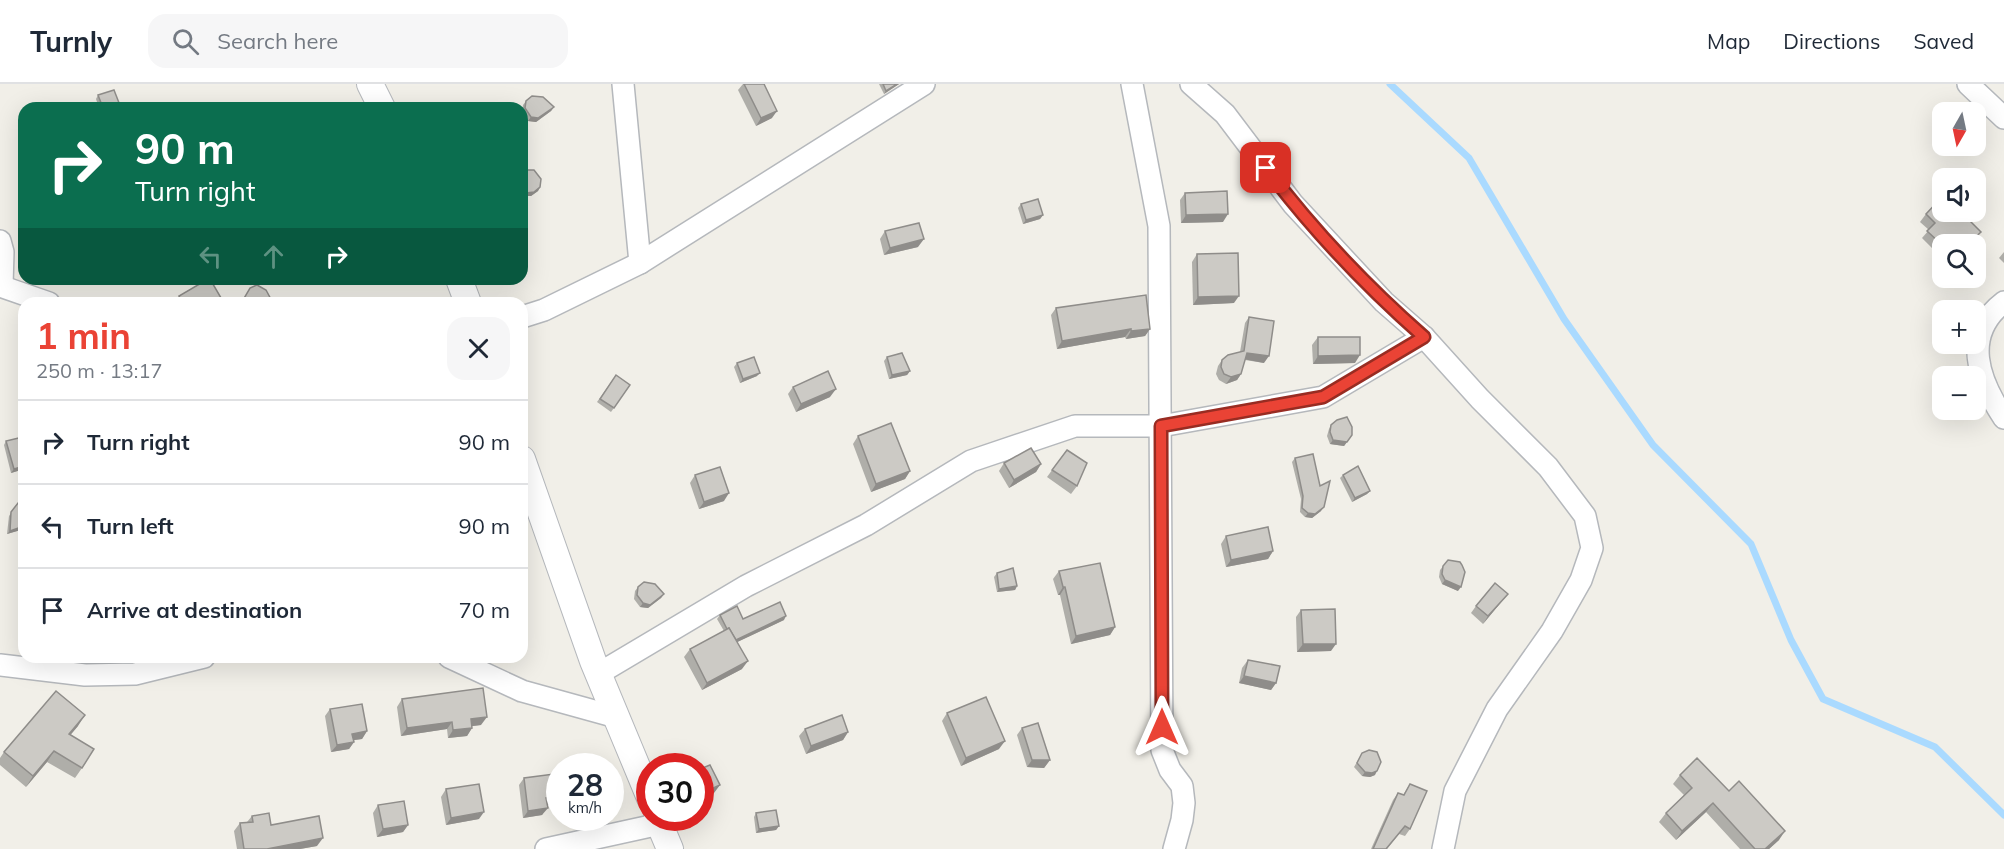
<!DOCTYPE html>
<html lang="en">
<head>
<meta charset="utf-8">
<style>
	body { margin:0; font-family:Mulish,sans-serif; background:#f6f6f7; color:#1f2937; height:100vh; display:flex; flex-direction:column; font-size:22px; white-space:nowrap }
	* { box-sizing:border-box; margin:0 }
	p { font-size:20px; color:#747a83 }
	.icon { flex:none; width:33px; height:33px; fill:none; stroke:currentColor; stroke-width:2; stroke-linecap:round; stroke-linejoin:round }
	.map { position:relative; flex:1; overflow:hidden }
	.panel { position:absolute; left:18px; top:213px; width:510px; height:366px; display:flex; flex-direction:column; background:#fff; border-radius:18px; box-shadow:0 6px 24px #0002 }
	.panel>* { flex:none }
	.banner { position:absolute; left:18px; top:18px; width:510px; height:183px; border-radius:18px; box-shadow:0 6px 24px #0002; background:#0b6e4f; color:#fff; overflow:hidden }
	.needle { width:39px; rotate:189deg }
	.controls { position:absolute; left:1932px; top:18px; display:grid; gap:12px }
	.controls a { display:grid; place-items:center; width:54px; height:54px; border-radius:12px; background:#fff; box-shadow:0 6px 24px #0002; font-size:30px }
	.speed { position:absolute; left:546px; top:669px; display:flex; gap:12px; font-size:30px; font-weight:700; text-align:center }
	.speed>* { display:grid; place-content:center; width:78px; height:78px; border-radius:50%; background:#fff; box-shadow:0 6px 24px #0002; line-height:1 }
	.speed small { font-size:15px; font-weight:400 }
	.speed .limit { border:9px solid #d22; background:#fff; color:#111 }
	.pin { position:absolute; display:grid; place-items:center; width:51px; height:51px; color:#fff; margin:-26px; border-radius:12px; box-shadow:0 3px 9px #0006 }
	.me { position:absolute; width:66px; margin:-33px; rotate:0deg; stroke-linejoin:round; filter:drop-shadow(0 0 4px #0008) }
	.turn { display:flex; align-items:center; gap:21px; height:126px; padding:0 18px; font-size:27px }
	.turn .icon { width:78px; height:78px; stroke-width:2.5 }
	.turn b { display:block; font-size:42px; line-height:51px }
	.lanes { display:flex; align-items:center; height:57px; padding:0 18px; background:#0003; justify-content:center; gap:30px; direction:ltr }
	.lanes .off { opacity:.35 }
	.round { display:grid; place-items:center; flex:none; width:63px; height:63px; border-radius:18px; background:#f6f6f7 }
	.summary { display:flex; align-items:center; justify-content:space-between; height:102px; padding:0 18px }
	h1 { font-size:36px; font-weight:700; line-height:45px; color:#ea4335 }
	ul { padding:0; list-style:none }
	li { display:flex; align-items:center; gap:18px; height:84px; padding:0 18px; border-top:2px solid #e0e1e3 }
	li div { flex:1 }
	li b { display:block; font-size:22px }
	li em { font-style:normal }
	header { display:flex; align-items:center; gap:36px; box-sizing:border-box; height:84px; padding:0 30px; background:#fff; border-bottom:2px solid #e0e1e3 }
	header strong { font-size:28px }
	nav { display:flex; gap:33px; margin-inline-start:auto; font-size:21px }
	.search { width:420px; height:54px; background:#f6f6f7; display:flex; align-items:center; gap:15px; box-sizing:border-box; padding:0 21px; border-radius:18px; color:#747a83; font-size:22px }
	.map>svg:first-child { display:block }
</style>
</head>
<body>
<header>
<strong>Turnly</strong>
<div class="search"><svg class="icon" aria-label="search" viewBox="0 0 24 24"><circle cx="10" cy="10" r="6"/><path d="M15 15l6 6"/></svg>Search here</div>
<nav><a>Map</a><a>Directions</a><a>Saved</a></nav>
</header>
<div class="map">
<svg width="2004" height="765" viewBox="0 0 2004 765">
	<rect width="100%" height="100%" fill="#f1efe8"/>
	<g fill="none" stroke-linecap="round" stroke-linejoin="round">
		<polyline stroke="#aadaff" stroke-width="7" points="1390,0 1469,74 1564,235 1653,361 1751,460 1791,556 1823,615 1935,663 2004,731"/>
		<g stroke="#b5b8bc" stroke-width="24">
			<g id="minor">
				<polyline points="623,0 640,179"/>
				<polyline points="1132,0 1159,142 1162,666 1170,686 1182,702 1184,719 1182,736 1174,765"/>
				<polyline points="1191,0 1225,30 1293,120 1384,218 1424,253 1480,315 1548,383 1585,432 1592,464 1581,496 1552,547 1497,625 1455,707 1443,765"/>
				<polyline points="1968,0 2004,34"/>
				<polyline points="0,157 3,168 2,202"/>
				<polyline points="0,202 49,219"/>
				<path d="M2004,218C1961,251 1979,297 2004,334"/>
				<polyline points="522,233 544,226 640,179 924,0"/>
				<polyline points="449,573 522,607 616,633"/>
				<polyline points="0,581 85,591 135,590 204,573"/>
				<polyline points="598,590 746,502 866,441 971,377 1075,342 1161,342 1323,313 1424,253"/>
				<polyline points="546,765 660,740"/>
			</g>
		</g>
		<g stroke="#b5b8bc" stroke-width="28">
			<g id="tertiary">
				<polyline points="370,0 382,24"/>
				<polyline points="459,195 468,219"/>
				<polyline points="522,375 593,577 650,714"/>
				<polyline points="657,734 670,765"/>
			</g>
		</g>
		<use href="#minor" stroke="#fff" stroke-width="21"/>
		<use href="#tertiary" stroke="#fff" stroke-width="26"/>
	</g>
	<g fill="#afaea9">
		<polygon points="743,0 764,0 772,34 756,42 738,6"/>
		<polygon points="879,0 899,0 884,10"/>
		<polygon points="98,11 121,24 99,24 96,15"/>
		<polygon points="526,17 554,23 551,27 536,38 528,37 522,28 523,21"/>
		<polygon points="522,90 540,103 538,107 531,112 524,112 522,111"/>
		<polygon points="1185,109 1223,138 1181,139 1180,116"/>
		<polygon points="1021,120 1043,131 1040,135 1023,140 1018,124"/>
		<polygon points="1926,130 1963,130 1981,148 1970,160 1942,160 1942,163 1941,161 1935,167 1922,154 1929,146 1920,138"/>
		<polygon points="885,147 918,163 884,171 880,155"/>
		<polygon points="2004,168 2004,179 1999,174"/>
		<polygon points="1197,170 1234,219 1193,221 1192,178"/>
		<polygon points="179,212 224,219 174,219"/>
		<polygon points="1056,224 1150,245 1145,252 1126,255 1125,253 1057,265 1051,231"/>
		<polygon points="1249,233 1264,279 1245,276 1241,290 1237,296 1226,300 1219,296 1216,290 1218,282 1222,276 1240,268 1245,239"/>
		<polygon points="1318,253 1355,279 1313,280 1312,261"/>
		<polygon points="887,273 910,287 907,291 889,295 884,277"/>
		<polygon points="737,279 757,292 740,299 734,283"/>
		<polygon points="616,291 630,301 611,328 597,318"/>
		<polygon points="793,303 830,313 796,328 788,310"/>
		<polygon points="1331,341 1352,351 1344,362 1330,360 1327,352 1329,345"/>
		<polygon points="858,352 910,387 905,395 871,408 853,360"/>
		<polygon points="6,357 24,359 24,385 11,389 4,361"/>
		<polygon points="1067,366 1077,402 1071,410 1047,393"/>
		<polygon points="1295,374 1321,427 1312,434 1305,433 1300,428 1301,415 1292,378"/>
		<polygon points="1004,379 1041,380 1036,388 1009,404 999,387"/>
		<polygon points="695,391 724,417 699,425 690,399"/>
		<polygon points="1343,391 1370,407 1367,410 1352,418 1340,394"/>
		<polygon points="18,419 24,445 7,450 9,432"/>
		<polygon points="1226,452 1273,467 1268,475 1226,483 1221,460"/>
		<polygon points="1448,476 1458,507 1442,500 1439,493 1440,486"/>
		<polygon points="1059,487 1115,543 1110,551 1071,560 1060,511 1058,511 1053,495"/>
		<polygon points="997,489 1017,502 1015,506 997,508 994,493"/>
		<polygon points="638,503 664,510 661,514 648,524 640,523 634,515 635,507"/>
		<polygon points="1502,517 1483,540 1471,529 1476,522"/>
		<polygon points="1301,526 1331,567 1297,568 1296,533"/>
		<polygon points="720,531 743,535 784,536 737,558 742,585 702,606 684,573 690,565 724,547 717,535"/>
		<polygon points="1248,576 1276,599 1271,606 1239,599 1242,584"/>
		<polygon points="402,615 481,641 472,642 472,644 467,652 448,654 447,645 401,652 397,623"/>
		<polygon points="330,625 367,647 362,655 354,656 354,658 349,665 331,668 325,632"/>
		<polygon points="947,629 999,665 961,682 942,637"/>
		<polygon points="78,642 70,651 82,684 75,694 47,678 26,703 0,681 0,674 4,668"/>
		<polygon points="1022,644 1050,676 1044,684 1027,683 1017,651"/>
		<polygon points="805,645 848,648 843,656 806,670 799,652"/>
		<polygon points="1360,673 1375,691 1370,693 1362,692 1354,683"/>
		<polygon points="1680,691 1729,707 1779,756 1769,765 1740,765 1706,728 1676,756 1659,738 1666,729 1684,711 1673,700"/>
		<polygon points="524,694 552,720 547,721 542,731 523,734 519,701"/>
		<polygon points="1410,700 1410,745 1405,752 1399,750 1387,765 1371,765 1393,716 1398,709 1403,711"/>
		<polygon points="446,705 479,735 446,741 441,713"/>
		<polygon points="378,721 408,741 403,748 377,753 373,729"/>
		<polygon points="756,729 779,742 776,746 756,749 754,733"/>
		<polygon points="252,732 271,741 317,762 300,765 237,765 234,747 240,739 247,738"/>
	</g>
	<g fill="#8f8d8a">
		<polygon points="897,0 899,0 884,10 886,7"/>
		<polygon points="554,23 551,27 536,38 528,37 531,33"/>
		<polygon points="777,27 772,34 756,42 761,34"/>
		<polygon points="540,103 538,107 531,112 524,112 526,109"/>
		<polygon points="1228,130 1223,138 1181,139 1186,131"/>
		<polygon points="1043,131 1040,135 1023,140 1026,136"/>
		<polygon points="1981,148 1970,160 1968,160"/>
		<polygon points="924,155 918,163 884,171 890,164"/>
		<polygon points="1239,212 1234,219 1193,221 1198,213"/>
		<polygon points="1131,245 1125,253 1057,265 1062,257"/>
		<polygon points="1150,245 1145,252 1126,255 1131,247"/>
		<polygon points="1247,269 1269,272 1264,279 1243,275"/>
		<polygon points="1360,271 1355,279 1313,280 1318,272"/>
		<polygon points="910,287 907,291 889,295 892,291"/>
		<polygon points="760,289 757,292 740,299 743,295"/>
		<polygon points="1241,290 1237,296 1226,300 1231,293"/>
		<polygon points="836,305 830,313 796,328 801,320"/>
		<polygon points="1333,356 1347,358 1344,362 1330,360"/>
		<polygon points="1041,380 1036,388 1009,404 1014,396"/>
		<polygon points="24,382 24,385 11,389 14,385"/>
		<polygon points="910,387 905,395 871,408 876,400"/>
		<polygon points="1370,407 1367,410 1352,418 1355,414"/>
		<polygon points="729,409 724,417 699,425 704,418"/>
		<polygon points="1324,423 1321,427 1312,434 1305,433 1308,429"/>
		<polygon points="24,442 24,445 7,450 10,447"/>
		<polygon points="1273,467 1268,475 1226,483 1231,476"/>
		<polygon points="1445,496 1461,503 1458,507 1442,500"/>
		<polygon points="1017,502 1015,506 997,508 999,505"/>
		<polygon points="1063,503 1065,503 1060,511 1058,511"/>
		<polygon points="664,510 661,514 648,524 640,523 643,519"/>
		<polygon points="1508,510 1502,517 1483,540 1488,532"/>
		<polygon points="786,532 784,536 731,561 734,557"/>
		<polygon points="1115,543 1110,551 1071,560 1076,552"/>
		<polygon points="1303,560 1336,560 1331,567 1297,568"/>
		<polygon points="748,577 742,585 702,606 707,599"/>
		<polygon points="1244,592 1276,599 1271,606 1239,599"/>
		<polygon points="85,631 78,642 62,661 69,650"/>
		<polygon points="487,633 481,641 465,643 471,635"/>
		<polygon points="452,638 447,645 401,652 407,644"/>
		<polygon points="472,644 467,652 448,654 453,646"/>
		<polygon points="367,647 362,655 347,657 352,650"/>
		<polygon points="848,648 843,656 806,670 811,662"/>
		<polygon points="1005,657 999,665 961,682 966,674"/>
		<polygon points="354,658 349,665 331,668 337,661"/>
		<polygon points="54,667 47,678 26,703 33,692"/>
		<polygon points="1032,676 1050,676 1044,684 1027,683"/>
		<polygon points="1377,687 1375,691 1370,693 1362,692 1365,688"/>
		<polygon points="720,701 714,709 700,716 700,710"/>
		<polygon points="557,713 552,720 541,722 546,714"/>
		<polygon points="1713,719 1706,728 1676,756 1682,747"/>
		<polygon points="548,724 542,731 523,734 528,727"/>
		<polygon points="484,728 479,735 446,741 451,734"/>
		<polygon points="408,741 403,748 377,753 383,745"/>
		<polygon points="779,742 776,746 756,749 759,745"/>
		<polygon points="1785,747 1779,756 1769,765 1765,765"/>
		<polygon points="323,754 317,762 300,765 267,765"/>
	</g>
	<g fill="#cccac5" stroke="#8f8d8a" stroke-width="1.5">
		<polygon points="744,0 764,0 777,27 761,34"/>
		<polygon points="883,0 897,0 886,7"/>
		<polygon points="114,6 121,24 103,24 98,11"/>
		<polygon points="532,12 543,13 554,23 538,34 531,33 525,24 526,17"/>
		<polygon points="527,86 534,86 541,95 540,103 534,108 526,109 522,106 522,90"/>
		<polygon points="1227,107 1228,130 1186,131 1185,109"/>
		<polygon points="1942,113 1942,128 1964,128 1962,129 1981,148 1968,160 1953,160 1946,153 1940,159 1927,147 1935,139 1926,130"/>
		<polygon points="1038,115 1043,131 1026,136 1021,120"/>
		<polygon points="919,139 924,155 890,164 885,147"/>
		<polygon points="1238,169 1239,212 1198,213 1197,170"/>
		<polygon points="208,195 210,195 224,219 183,219 179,212"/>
		<polygon points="257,201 266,206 273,219 247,219 243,216 250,204"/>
		<polygon points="1146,211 1150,245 1131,247 1131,245 1062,257 1056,224"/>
		<polygon points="1249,233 1274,237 1269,272 1247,269 1241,290 1231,293 1224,290 1221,283 1222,276 1228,271 1244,267"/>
		<polygon points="1318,253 1360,253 1360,271 1318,272"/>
		<polygon points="902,269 910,287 892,291 887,273"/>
		<polygon points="754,273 760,289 743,295 737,279"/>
		<polygon points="828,287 836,305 801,320 793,303"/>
		<polygon points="616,291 630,301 614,324 600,315"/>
		<polygon points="1347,333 1352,343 1352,351 1347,358 1333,356 1330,348 1331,341 1337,336"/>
		<polygon points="891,339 910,387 876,400 858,352"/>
		<polygon points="23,353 24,359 24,382 14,385 6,357"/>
		<polygon points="1031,364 1041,380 1014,396 1004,379"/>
		<polygon points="1067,366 1087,379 1077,402 1052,386"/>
		<polygon points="1313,370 1320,402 1330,397 1324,423 1315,430 1308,429 1302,424 1303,412 1295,374"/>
		<polygon points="1358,382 1370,407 1355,414 1343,391"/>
		<polygon points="720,383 729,409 704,418 695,391"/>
		<polygon points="18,419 24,420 24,442 10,447 11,428"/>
		<polygon points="1268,443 1273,467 1231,476 1226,452"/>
		<polygon points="1448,476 1460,478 1462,481 1465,488 1461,503 1445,496 1442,490 1443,482"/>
		<polygon points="1100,479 1115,543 1076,552 1065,503 1063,503 1059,487"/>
		<polygon points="1013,484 1017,502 999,505 997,489"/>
		<polygon points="644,498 655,500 664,510 650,521 643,519 637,511 638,503"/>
		<polygon points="1495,499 1508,510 1488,532 1476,522"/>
		<polygon points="780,518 786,532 736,556 729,544 727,545 720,531 737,522 743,535"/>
		<polygon points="1335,525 1336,560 1303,560 1301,526"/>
		<polygon points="729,544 748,577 707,599 690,565"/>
		<polygon points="1248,576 1280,582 1276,599 1244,592"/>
		<polygon points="483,604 487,633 471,635 472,644 453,646 452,638 407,644 402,615"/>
		<polygon points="56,607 85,631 69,650 94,665 82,684 54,667 33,692 4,668"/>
		<polygon points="986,613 1005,657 966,674 947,629"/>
		<polygon points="362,620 367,647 352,650 354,658 337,661 330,625"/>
		<polygon points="842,631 848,648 811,662 805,645"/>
		<polygon points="1038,639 1050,676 1032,676 1022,644"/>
		<polygon points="1369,666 1377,668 1381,678 1377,687 1372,689 1365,688 1357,679 1362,669"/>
		<polygon points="1697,674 1729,707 1739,697 1785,747 1765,765 1755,765 1713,719 1682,747 1666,729 1692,704 1680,691"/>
		<polygon points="710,681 720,701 700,710 700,685"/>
		<polygon points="554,690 557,713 546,714 548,724 528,727 524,694"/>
		<polygon points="479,700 484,728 451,734 446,705"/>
		<polygon points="1410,700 1427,707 1410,745 1405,742 1386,765 1373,765 1398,709 1404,711"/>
		<polygon points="404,717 408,741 383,745 378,721"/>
		<polygon points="776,726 779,742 759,745 756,729"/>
		<polygon points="269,729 271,741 319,732 323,754 267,765 244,765 240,739 253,738 252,732"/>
	</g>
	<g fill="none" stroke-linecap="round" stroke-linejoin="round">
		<g stroke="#982c22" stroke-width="15">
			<path id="route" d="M1162,643L1161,342L1323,313L1424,253C1366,202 1312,145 1266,84"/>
		</g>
		<use href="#route" stroke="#ea4335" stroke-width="10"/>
	</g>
</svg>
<div class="controls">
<a><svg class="needle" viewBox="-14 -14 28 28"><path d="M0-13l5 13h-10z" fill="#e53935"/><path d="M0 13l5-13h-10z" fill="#747a83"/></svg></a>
<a><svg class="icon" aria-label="sound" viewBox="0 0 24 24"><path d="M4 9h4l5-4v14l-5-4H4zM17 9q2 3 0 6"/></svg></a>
<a><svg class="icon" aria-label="search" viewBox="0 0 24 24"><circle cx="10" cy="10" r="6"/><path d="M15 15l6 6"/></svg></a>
<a>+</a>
<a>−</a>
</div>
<div class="speed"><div>28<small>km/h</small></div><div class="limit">30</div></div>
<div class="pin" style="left:1266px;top:84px;background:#d93025"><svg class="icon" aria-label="arrive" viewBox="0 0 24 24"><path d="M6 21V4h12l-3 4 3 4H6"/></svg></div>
<svg class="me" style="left:1162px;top:643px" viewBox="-20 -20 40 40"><path d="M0-17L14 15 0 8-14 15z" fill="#ea4335" stroke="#fff" stroke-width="4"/></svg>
<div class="banner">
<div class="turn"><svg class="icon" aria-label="right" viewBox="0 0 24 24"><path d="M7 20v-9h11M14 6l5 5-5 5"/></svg><div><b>90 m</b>Turn right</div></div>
<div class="lanes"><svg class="icon off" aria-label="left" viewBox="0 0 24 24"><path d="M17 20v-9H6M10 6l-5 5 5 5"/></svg><svg class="icon off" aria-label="ahead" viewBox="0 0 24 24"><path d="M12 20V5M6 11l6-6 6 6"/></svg><svg class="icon" aria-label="right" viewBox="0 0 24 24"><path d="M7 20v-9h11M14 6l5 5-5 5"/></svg></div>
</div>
<section class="panel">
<div class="summary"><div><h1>1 min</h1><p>250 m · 13:17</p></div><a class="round"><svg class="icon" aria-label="close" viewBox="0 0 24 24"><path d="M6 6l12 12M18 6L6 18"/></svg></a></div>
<ul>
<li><svg class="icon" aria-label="right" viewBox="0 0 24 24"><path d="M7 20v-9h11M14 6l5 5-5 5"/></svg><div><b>Turn right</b></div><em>90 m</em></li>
<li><svg class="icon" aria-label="left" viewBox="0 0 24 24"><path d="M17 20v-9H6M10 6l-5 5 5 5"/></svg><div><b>Turn left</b></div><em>90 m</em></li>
<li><svg class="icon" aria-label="arrive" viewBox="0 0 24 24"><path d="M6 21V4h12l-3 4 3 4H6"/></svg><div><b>Arrive at destination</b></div><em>70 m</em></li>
</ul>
</section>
</div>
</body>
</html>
